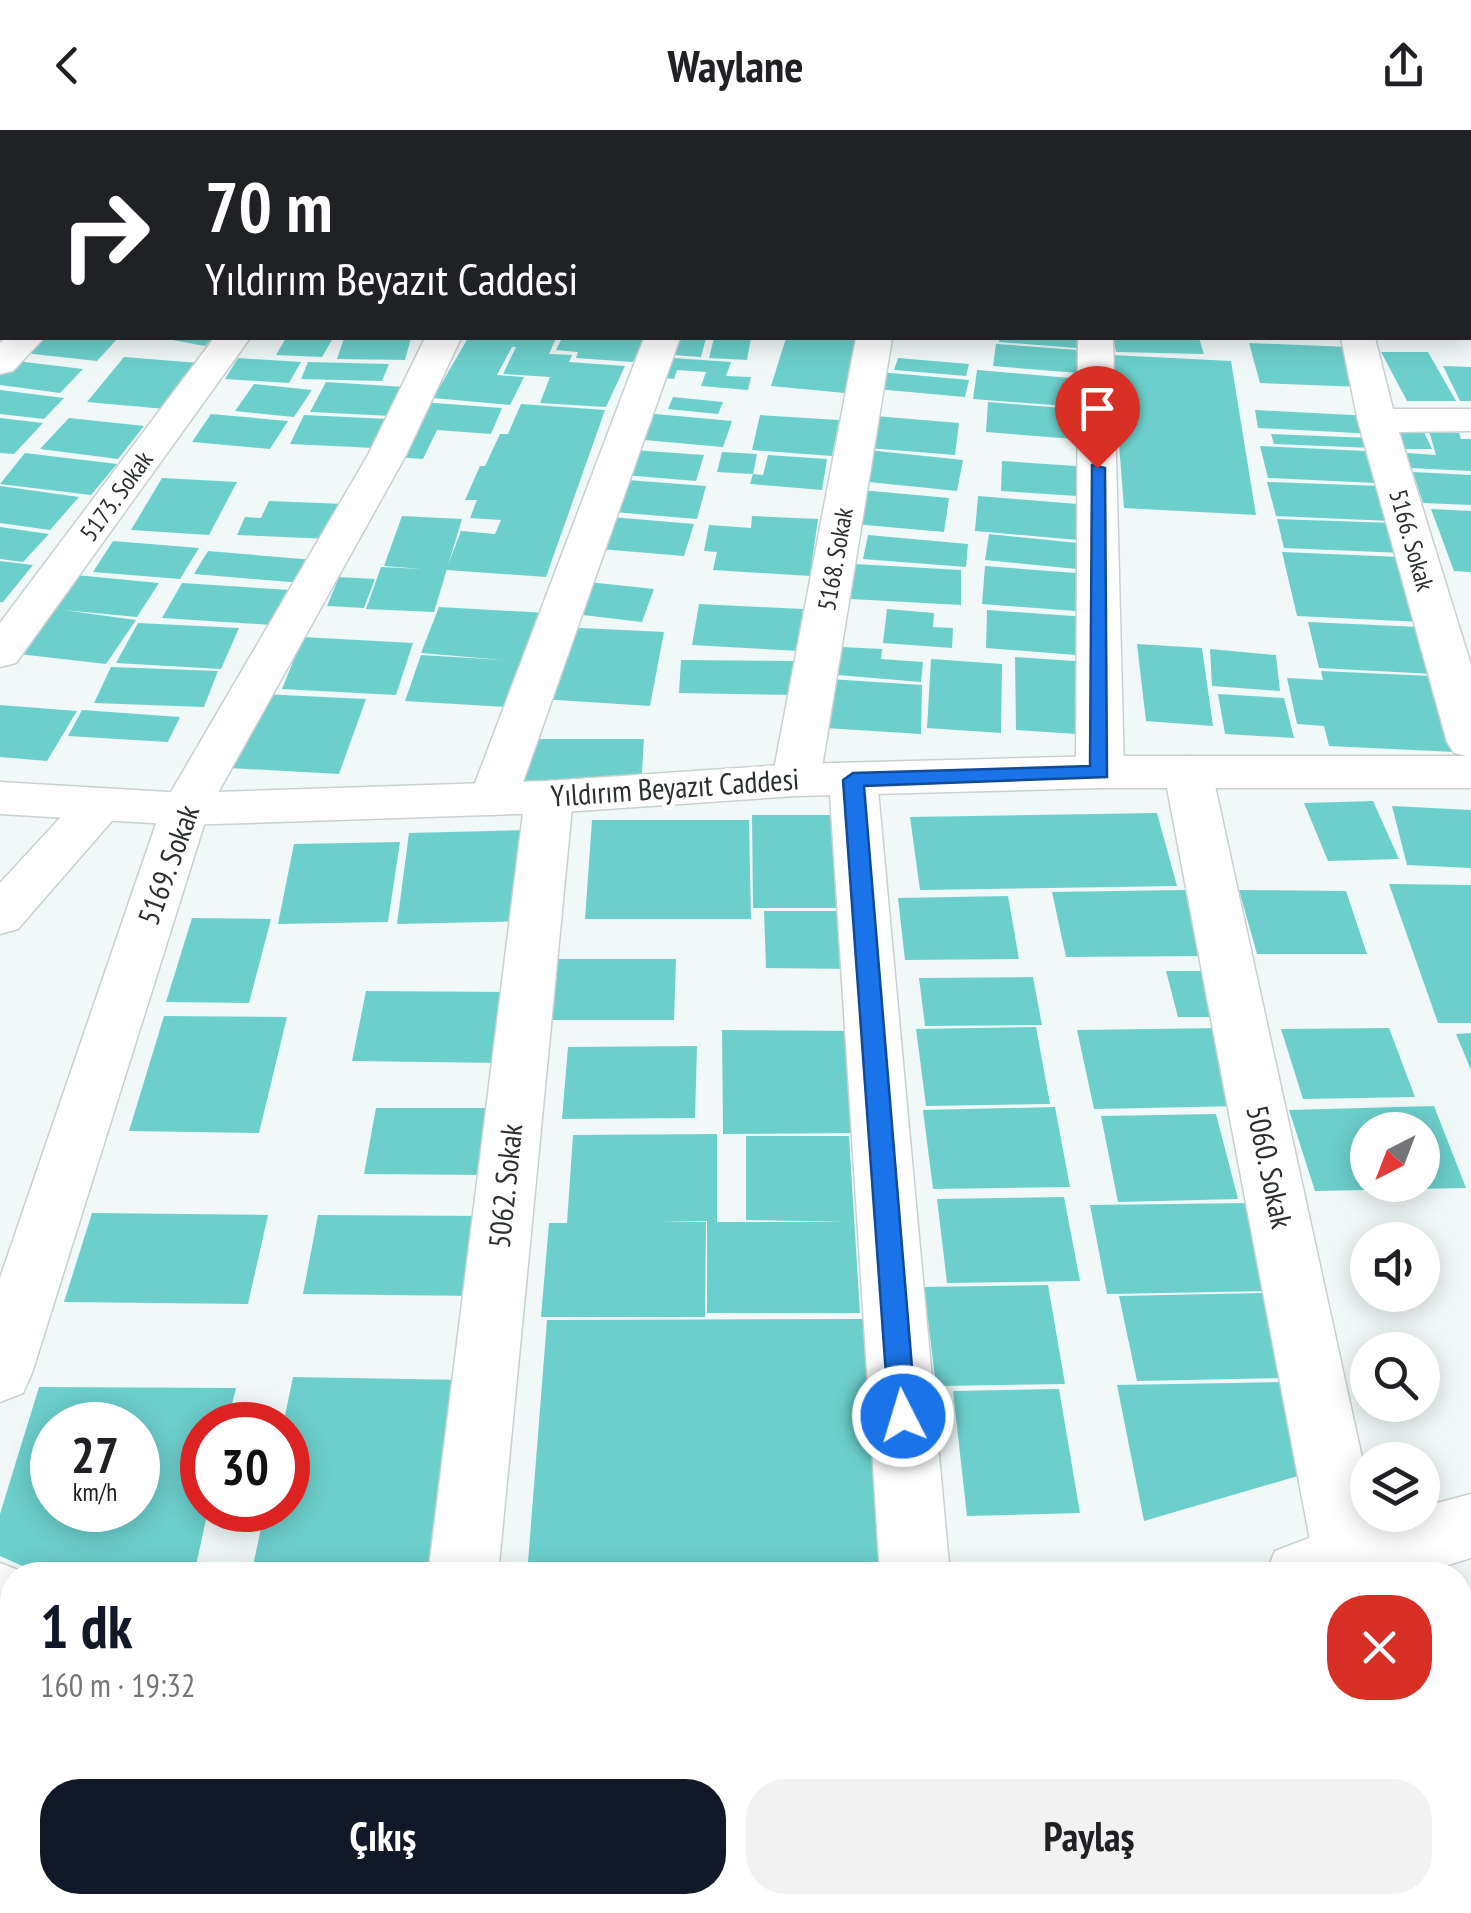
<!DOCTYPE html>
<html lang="tr">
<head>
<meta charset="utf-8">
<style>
	body { margin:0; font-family:"PT Sans Narrow",sans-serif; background:#f2f2f2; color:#202124; height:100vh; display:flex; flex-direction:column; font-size:38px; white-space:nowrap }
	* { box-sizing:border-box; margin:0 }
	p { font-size:32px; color:#757577 }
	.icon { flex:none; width:55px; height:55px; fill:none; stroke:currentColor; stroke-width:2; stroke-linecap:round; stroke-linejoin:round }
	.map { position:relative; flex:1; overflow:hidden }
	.side { position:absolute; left:0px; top:1432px; width:1472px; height:352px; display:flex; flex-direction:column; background:#fff; border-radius:40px 40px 0 0; box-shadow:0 5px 25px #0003 }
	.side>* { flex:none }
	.top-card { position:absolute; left:0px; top:0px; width:1472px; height:210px; box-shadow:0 5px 25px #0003; background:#202124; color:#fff; overflow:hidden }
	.needle { width:65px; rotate:222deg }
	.buttons { position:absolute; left:1350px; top:982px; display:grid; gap:20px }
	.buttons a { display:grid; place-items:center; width:90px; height:90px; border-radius:50%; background:#fff; box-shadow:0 5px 25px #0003; font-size:50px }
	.speed { position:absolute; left:30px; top:1272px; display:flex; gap:20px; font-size:50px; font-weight:700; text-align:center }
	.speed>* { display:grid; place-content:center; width:130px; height:130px; border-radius:50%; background:#fff; box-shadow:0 5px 25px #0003; line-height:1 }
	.speed small { font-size:25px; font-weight:400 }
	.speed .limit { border:15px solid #d22; background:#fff; color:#111 }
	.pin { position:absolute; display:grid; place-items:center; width:85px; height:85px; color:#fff; margin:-102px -42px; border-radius:50% 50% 50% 0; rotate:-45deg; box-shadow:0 0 10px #0007 }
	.pin .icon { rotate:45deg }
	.me { position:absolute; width:110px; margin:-55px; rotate:355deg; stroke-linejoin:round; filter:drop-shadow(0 0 8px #0008) }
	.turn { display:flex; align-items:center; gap:35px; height:210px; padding:0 40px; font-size:45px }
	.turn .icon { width:130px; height:130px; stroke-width:2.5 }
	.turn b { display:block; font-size:70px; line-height:85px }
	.round { display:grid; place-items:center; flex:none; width:105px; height:105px; border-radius:40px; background:#f2f2f2 }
	.overview { display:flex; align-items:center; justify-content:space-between; height:170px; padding:0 40px }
	h1 { font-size:60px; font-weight:700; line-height:75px; color:#111827 }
	.button { display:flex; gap:20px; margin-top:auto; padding:20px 40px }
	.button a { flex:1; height:115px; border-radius:40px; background:#111827; color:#fff; font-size:40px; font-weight:700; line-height:115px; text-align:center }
	.button a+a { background:#f2f2f2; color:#202124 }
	header { display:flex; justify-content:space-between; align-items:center; height:130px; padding:0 40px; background:#fff; font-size:45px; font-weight:700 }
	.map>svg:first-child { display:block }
</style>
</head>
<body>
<header><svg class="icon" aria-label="back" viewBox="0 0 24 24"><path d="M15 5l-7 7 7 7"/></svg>Waylane<svg class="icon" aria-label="share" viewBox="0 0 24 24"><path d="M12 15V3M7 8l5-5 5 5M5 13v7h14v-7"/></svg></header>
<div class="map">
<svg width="1471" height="1783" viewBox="0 0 1471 1783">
	<rect width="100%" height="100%" fill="#f0f9f8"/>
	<g fill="#6ccfcc" fill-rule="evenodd">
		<polygon points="39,208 118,208 97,231 24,223"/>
		<polygon points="162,208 213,208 205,216"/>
		<polygon points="286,208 333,208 322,227 276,225"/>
		<polygon points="344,208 411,208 405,230 337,229"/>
		<polygon points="468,208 556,208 549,224 572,225 569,232 625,236 606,277 540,273 550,247 503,244 516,217 512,217 497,245 524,247 510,275 433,268"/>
		<polygon points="562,208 643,208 633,232 576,228 578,222 556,220"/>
		<polygon points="664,208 706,208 701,227 659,224"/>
		<polygon points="714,208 751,208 747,230 709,228"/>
		<polygon points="786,208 860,208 845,263 771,256"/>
		<polygon points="1000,208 1090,208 1089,219 999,212"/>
		<polygon points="1113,208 1199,208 1204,224 1116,222"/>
		<polygon points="1249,213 1350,217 1363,257 1260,253"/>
		<polygon points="996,214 1092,221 1091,244 993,236"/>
		<polygon points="1381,222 1428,222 1456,271 1407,271"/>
		<polygon points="1112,225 1231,231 1256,385 1124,378"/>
		<polygon points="124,227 199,233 165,279 87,272"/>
		<polygon points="659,227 731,232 726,246 751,247 748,260 701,256 706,242 677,240 674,249 652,247"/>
		<polygon points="238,228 301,232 289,253 225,249"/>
		<polygon points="898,228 969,234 966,246 894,240"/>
		<polygon points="8,230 83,239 60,263 0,255 0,237"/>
		<polygon points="308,232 389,234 382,251 301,249"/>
		<polygon points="1443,236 1471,237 1471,271 1460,271"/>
		<polygon points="977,240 1093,250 1091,278 973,269"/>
		<polygon points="880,242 969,250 965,267 876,259"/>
		<polygon points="326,252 405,257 392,286 310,282"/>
		<polygon points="254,254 312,260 294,287 235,281"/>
		<polygon points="0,260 64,268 44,289 0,284"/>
		<polygon points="673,267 723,272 718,284 668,279"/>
		<polygon points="421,272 502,278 491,304 437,300 423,329 393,327"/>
		<polygon points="988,272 1088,280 1087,310 986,302"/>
		<polygon points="521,274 605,280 546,447 446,440 461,401 495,404 501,390 470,388 477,370 465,370 480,336 485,336 500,304 508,304"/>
		<polygon points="1255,280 1371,286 1376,304 1258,298"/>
		<polygon points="644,283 732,291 723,317 633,309"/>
		<polygon points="211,284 288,291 270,319 192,312"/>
		<polygon points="304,285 388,289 375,318 290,314"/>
		<polygon points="760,285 839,290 832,326 752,320"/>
		<polygon points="875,286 959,293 955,325 868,318"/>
		<polygon points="0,288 43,293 14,324 0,323"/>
		<polygon points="69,288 144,296 118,329 40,319"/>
		<polygon points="1392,300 1423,300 1432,319 1400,319"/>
		<polygon points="1429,301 1459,303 1461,309 1471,309 1471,341 1411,338 1407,323 1436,325"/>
		<polygon points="1271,304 1371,308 1374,318 1274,314"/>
		<polygon points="1260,316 1365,321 1375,353 1268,348"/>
		<polygon points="633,320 704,325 696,351 624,345"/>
		<polygon points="867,320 963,330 957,361 859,351"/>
		<polygon points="722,322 757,324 753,344 717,342"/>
		<polygon points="25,323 117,334 91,365 0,354"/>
		<polygon points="768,325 827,329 822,360 750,354 753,344 763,345"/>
		<polygon points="1002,331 1091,337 1093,367 1001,361"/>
		<polygon points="1413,342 1471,345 1471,375 1423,373"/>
		<polygon points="162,348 237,352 209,405 131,400"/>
		<polygon points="614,349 706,356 697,389 602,381"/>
		<polygon points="1267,352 1380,356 1391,391 1276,386"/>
		<polygon points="0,356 79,367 50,400 0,393"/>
		<polygon points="861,360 949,368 944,402 854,394"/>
		<polygon points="978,366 1090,375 1089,411 975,401"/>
		<polygon points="269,371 345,374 331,409 237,405 245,387 261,388"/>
		<polygon points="1431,379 1471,381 1471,442 1454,441"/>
		<polygon points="402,386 462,389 434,482 366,479 381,437 422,439 384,436"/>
		<polygon points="599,386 694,394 684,426 588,418"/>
		<polygon points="752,386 818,389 810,446 713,440 717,422 704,421 709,395 751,398"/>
		<polygon points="1277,389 1393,393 1403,423 1284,418"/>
		<polygon points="0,397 49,404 23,432 0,429"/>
		<polygon points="989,404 1088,414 1087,440 985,430"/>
		<polygon points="868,405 968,414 966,437 863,429"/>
		<polygon points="113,411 199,418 180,449 93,442"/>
		<polygon points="208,421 314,430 302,453 194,444"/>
		<polygon points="1282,422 1400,427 1421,492 1297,486"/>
		<polygon points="0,431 33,435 3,472 0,472"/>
		<polygon points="854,434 961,440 961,475 851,469"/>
		<polygon points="985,436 1089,444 1089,482 982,474"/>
		<polygon points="65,444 159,453 137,487 63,480 136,490 106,534 10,523"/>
		<polygon points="339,447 375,449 364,478 327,476"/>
		<polygon points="579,451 654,459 642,492 566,483"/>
		<polygon points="182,453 290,460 273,495 162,488"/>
		<polygon points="699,474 803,479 799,521 692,515"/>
		<polygon points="439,477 547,483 521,578 405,571 421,525 503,530 421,523"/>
		<polygon points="887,479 934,483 933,497 953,498 952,518 883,513"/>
		<polygon points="987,480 1087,487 1089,526 986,518"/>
		<polygon points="1308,492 1419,497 1434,544 1319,538"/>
		<polygon points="138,493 239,498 221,539 116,533"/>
		<polygon points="560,497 664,502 650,576 541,569"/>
		<polygon points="303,507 413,513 396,565 282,559"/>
		<polygon points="1137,514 1202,518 1213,596 1146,591"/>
		<polygon points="841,517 882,519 881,529 923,532 921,552 838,545"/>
		<polygon points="1210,519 1276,525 1280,561 1212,556"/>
		<polygon points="1015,527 1088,532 1093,605 1016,600"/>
		<polygon points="931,529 1002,534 1001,603 927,598"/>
		<polygon points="681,530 797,531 798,565 679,563"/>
		<polygon points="111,537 218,541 204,577 94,573"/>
		<polygon points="1321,541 1431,546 1455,622 1329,616 1324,596 1297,594 1287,548 1323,550"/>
		<polygon points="829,549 922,555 921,604 825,598"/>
		<polygon points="261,564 366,569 339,644 229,638"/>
		<polygon points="1218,564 1284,568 1294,608 1225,604"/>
		<polygon points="0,575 77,581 47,631 0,627"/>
		<polygon points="82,580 180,587 168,612 68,606"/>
		<polygon points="528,609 644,609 641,655 522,655"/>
		<polygon points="1373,671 1399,729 1328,731 1304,673"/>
		<polygon points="1392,676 1471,680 1471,738 1407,735"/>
		<polygon points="1157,683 1177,756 920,760 910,687"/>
		<polygon points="752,685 842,685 848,778 753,778"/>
		<polygon points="592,690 749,690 751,789 585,789"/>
		<polygon points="534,700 528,791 397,794 409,703"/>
		<polygon points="400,712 388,792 278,794 294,714"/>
		<polygon points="1389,754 1471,755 1471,893 1438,893"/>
		<polygon points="1185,760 1205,826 1066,827 1052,762"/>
		<polygon points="1239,760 1346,761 1367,824 1257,824"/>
		<polygon points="1008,766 1019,829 905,830 898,768"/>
		<polygon points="764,781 848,781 852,839 766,838"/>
		<polygon points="192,788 271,789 249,873 166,872"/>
		<polygon points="557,829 676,829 674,890 551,890"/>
		<polygon points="1166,841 1201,841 1214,887 1178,887"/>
		<polygon points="1033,847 1042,895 925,896 919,848"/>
		<polygon points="366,861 511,862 503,933 352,931"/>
		<polygon points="164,886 287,887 259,1003 129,1001"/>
		<polygon points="1036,897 1050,974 926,976 916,899"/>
		<polygon points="1222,898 1243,976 1094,979 1077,900"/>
		<polygon points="1389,898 1415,967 1303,969 1281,899"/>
		<polygon points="722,900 856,901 863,1003 723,1004"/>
		<polygon points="1471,903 1471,940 1456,904"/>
		<polygon points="697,916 695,988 562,989 568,917"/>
		<path d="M1434,976L1466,1058L1315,1061L1289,980ZM1368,1000H1422V1055H1368Z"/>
		<polygon points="1055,977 1070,1057 933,1059 923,980"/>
		<polygon points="376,978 495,978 486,1045 364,1044"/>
		<polygon points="1216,984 1238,1069 1118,1072 1101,986"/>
		<polygon points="717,1004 717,1092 846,1092 746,1090 746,1006 849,1006 860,1183 707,1183 707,1091 661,1091 706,1092 705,1187 541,1187 549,1093 567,1093 573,1005"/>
		<polygon points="1064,1067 1080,1151 947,1153 937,1069"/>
		<polygon points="1249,1073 1272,1161 1107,1164 1090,1075"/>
		<polygon points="92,1083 268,1085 248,1174 64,1172"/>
		<polygon points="318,1085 486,1086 476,1166 303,1164"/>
		<polygon points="1048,1155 1065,1254 936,1256 924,1157"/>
		<polygon points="1262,1163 1284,1248 1137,1251 1119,1166"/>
		<polygon points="874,1189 893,1445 527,1445 547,1190"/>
		<polygon points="293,1247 465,1250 439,1445 251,1445 265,1380 288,1380 288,1295 283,1295"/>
		<polygon points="1291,1252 1315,1341 1144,1391 1117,1255"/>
		<path d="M39,1257L236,1258L227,1295H202V1380H208L194,1445H43L0,1426V1384ZM52,1295H138V1380H52Z"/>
		<polygon points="1059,1259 1080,1383 967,1386 953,1261"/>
		<polygon points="0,1493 12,1499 12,1603 0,1620"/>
		<polygon points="1471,1527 1471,1783 1301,1783 1296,1772 1460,1772 1460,1530"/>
		<polygon points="12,1610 12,1707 0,1700 0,1627"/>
	</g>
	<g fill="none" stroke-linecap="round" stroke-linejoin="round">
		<g stroke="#c8d0d0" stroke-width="3">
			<g id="minor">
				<rect x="261" y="0" width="30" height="2"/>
				<polygon points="1069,0 1099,0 1100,2 1070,2"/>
				<polygon points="1296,0 1326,0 1327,2 1297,2"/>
				<rect x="0" y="23" width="2" height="18"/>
				<rect x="1470" y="86" width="1" height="20"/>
				<polygon points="2,104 2,126 0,127 0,105"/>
				<polygon points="6,208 44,208 13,241 0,244 0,213"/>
				<polygon points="214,208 250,208 16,533 0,537 0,493"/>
				<polygon points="425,208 461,208 406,325 209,679 32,1243 23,1263 0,1272 0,1148 161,679 368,325"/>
				<polygon points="644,208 680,208 517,669 510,680 493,685 476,680 469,669"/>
				<polygon points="856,208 892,208 820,650 813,661 796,666 779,661 772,650"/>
				<polygon points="1078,208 1113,208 1124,642 1117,653 1100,658 1083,653 1076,642"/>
				<polygon points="1341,208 1375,208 1393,279 1471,279 1471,301 1399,302 1471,535 1471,627 1454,623 1447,612 1358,291"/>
				<polygon points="1188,626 1205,631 1212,642 1368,1355 1368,1385 1374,1385 1384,1431 1378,1445 1320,1445 1314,1431 1164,642 1171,631"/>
				<polygon points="853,633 870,638 877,649 950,1445 880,1445 829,649 836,638"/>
				<polygon points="549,651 566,656 573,667 498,1445 428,1445 525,667 532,656"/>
				<polygon points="100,658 117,663 124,674 117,685 18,799 0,804 0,753 83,663"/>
				<polygon points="104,1772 186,1772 181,1783 100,1783"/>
				<polygon points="442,1772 522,1772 519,1783 439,1783"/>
				<polygon points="1157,1772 1237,1772 1241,1783 1161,1783"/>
			</g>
		</g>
		<g stroke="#c8d0d0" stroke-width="3">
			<g id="tertiary">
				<path d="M1471,1364V1428L1415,1445H1265L1275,1421C1321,1403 1373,1385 1422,1385V1377Z"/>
				<polygon points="0,1433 31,1445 12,1445 12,1507 0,1502"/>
			</g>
		</g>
		<g stroke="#c8d0d0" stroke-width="3">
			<polygon id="secondary" points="1100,626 1471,626 1471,658 1100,658 796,666 549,683 185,695 0,684 0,652 185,663 549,651 796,634"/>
		</g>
		<use href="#minor" fill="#fff" fill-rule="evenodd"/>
		<use href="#tertiary" fill="#fff" fill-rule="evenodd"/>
		<use href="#secondary" fill="#fff" fill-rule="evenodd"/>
	</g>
	<polygon fill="#1a73e8" stroke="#114b97" stroke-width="2.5" points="1092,335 1105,338 1107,647 864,656 916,1286 912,1295 903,1298 893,1295 889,1286 843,650 853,643 1090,636"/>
	<g text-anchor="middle" stroke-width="10" stroke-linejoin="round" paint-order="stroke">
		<g font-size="25" fill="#2b2f2f" stroke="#fff">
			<text transform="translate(116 366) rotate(-54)" y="9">5173. Sokak</text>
			<text transform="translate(1412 410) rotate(74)" y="9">5166. Sokak</text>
			<text transform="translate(835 429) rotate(-80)" y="9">5168. Sokak</text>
		</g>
		<g font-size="30" fill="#2b2f2f" stroke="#fff">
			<text transform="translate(675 658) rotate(-4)" y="10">Yıldırım Beyazıt Caddesi</text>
			<text transform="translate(169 735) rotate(-70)" y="10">5169. Sokak</text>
			<text transform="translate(1269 1037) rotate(78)" y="10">5060. Sokak</text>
			<text transform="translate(506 1056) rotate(-84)" y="10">5062. Sokak</text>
		</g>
	</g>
</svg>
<div class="buttons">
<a><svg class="needle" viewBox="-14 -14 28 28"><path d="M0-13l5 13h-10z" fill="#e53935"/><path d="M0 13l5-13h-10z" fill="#757577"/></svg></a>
<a><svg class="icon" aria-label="sound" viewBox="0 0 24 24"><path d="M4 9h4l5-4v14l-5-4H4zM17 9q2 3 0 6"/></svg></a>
<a><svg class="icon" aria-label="search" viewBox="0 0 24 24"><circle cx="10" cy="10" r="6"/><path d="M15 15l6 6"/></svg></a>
<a><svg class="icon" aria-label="layers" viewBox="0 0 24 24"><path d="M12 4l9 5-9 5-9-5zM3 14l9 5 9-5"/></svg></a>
</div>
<div class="speed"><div>27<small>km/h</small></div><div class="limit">30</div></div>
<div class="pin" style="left:1097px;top:338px;background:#d93025"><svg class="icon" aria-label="arrive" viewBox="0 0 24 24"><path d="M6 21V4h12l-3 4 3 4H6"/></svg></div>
<svg class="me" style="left:903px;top:1286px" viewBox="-20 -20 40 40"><circle r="17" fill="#1a73e8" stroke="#fff" stroke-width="3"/><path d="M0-11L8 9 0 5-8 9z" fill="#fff"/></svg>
<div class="top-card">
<div class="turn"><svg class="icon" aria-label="right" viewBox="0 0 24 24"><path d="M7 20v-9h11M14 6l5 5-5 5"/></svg><div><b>70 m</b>Yıldırım Beyazıt Caddesi</div></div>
</div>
<section class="side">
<div class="overview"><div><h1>1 dk</h1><p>160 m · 19:32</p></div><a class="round" style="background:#d93025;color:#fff"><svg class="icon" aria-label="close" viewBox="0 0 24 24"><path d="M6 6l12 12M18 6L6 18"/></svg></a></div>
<div class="button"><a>Çıkış</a><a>Paylaş</a></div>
</section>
</div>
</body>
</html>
